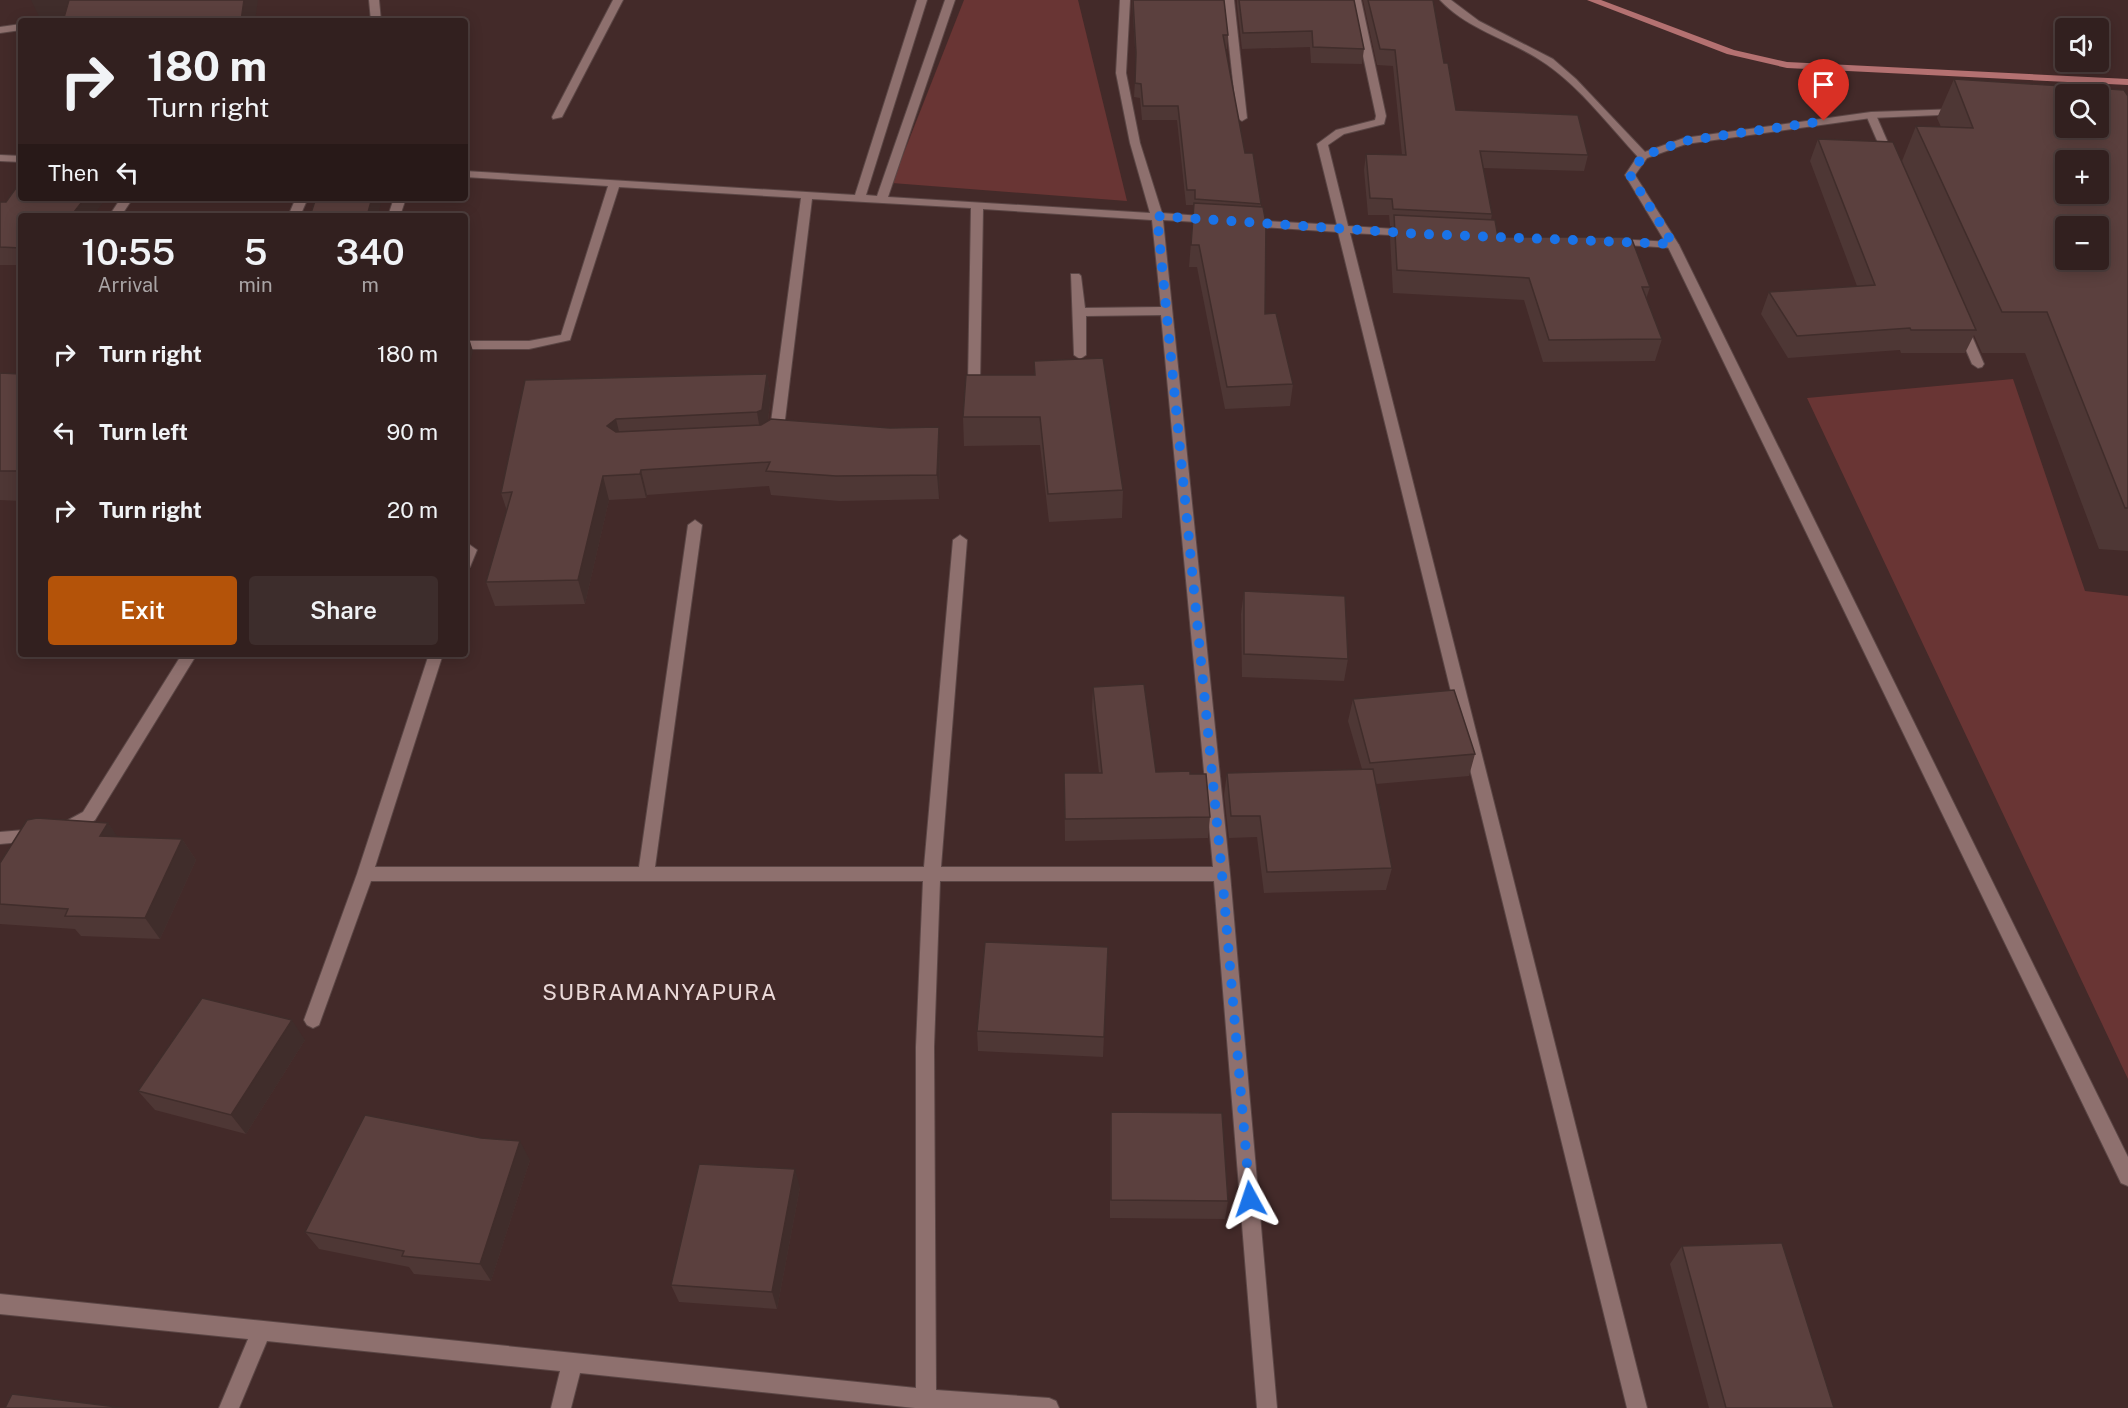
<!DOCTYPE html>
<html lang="en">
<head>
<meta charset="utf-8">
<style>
	body { margin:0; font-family:"Public Sans",sans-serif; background:#3d2d2c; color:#f1f3f6; height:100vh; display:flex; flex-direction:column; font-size:22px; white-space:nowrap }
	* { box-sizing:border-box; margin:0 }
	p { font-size:20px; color:#a8a3a4 }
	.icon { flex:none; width:33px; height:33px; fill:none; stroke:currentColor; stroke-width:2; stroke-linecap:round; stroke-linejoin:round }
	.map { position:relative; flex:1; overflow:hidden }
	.sheet { position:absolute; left:18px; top:213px; width:450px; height:444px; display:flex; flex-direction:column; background:#32201f; border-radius:6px; box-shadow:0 3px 15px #0003,0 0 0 2px #4d3e3d }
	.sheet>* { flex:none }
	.top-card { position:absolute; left:18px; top:18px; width:450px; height:183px; border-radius:6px; box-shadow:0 3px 15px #0003,0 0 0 2px #4d3e3d; background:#32201f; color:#f1f3f6; overflow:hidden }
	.tools { position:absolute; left:2055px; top:18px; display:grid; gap:12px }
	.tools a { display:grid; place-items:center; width:54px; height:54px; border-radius:6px; background:#32201f; box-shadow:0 3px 15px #0003,0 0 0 2px #4d3e3d; font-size:30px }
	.pin { position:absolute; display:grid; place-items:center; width:51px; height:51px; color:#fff; margin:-62px -26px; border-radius:50% 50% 50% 0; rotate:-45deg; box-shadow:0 0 6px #0007 }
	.pin .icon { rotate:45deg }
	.me { position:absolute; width:66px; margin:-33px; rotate:355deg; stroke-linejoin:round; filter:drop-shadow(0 0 4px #0008) }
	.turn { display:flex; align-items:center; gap:21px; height:126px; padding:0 30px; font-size:27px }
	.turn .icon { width:78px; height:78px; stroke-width:2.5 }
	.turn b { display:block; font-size:42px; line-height:51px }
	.then { display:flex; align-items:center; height:57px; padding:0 30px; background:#0003; gap:12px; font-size:22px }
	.eta { display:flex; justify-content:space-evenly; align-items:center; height:102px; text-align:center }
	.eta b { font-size:36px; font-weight:600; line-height:42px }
	.button { display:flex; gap:12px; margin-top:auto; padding:12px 30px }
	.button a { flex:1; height:69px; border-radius:6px; background:#b45309; color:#fff; font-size:24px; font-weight:600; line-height:69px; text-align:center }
	.button a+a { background:#3d2d2c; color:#f1f3f6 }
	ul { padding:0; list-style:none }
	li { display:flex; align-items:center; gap:18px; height:78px; padding:0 30px }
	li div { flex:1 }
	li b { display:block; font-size:22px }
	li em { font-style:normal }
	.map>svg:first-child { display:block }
</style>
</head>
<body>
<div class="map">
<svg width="2128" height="1408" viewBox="0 0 2128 1408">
	<rect width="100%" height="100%" fill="#432a29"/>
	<g fill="#693534">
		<polygon points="964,0 1078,0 1127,201 892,183"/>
		<polygon points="2013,379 2085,591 2128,596 2128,1079 1807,398"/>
	</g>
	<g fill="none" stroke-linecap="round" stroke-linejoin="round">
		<polygon fill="#b47171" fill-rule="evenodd" points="1587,0 1601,0 1734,50 1787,62 2128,79 2128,85 1787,68 1727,54"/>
		<g stroke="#5b4645" stroke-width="2">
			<g id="minor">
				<polygon points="369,0 379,0 381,21 371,21"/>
				<polygon points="613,0 623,0 562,117 553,119 552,117"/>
				<polygon points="917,0 927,0 866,195 877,196 945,0 955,0 888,197 1150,213 1130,143 1116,73 1120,0 1130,0 1126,73 1140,143 1162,213 1214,217 1220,220 1214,223 1163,220 1230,874 1277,1408 1257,1408 1214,881 940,881 934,1047 936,1390 1049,1398 1056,1401 1059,1408 915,1408 580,1373 571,1408 551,1408 560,1371 267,1341 239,1408 219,1408 248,1339 0,1314 0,1294 916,1388 916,1047 923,881 371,881 319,1025 313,1028 307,1025 304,1020 357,874 429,654 443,654 375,867 639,867 688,525 695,520 702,525 655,867 924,867 953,540 960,535 967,540 941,867 1213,867 1161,315 1086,316 1086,355 1080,359 1074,355 1071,274 1079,274 1081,276 1085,308 1161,307 1152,220 983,209 980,384 974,388 968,384 971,208 812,199 783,436 775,441 769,437 801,198 619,187 570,340 529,349 465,349 465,341 529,341 561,335 608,186 465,177 465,171 855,195"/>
				<polygon points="1224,0 1234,0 1247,118 1242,121 1237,118"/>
				<polygon points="1351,0 1361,0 1386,116 1384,124 1344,134 1328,145 1348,226 1411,230 1417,233 1411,236 1350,233 1647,1408 1627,1408 1338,232 1246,226 1240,223 1246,220 1337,225 1317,144 1336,130 1375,120 1376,116"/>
				<path d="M1440,0H1451L1479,21L1553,59L1576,79L1647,154V158H1639C1610,127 1581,88 1546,64C1512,40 1469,31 1440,0Z"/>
				<polygon points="21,24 21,30 0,33 0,27"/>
				<polygon points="1867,113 1876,115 1895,159 1894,161 1885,159 1866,115"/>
				<polygon points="0,155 21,156 21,162 0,161"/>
				<polygon points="121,198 133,198 121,216 109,216"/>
				<polygon points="296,198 308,198 300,216 288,216"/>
				<polygon points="394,198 406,198 400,216 388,216"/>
				<polygon points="1615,239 1673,242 1679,245 1673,248 1611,244 1611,240"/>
				<polygon points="1962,323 1968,327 1984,364 1982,367 1978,368 1972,364 1956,327"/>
				<polygon points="470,545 477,550 470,567 465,569 465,547"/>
				<path d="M182,654H197L95,820C84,826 71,839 59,835L57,830L59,825L83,812Z"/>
				<polygon points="36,829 42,830 44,835 42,840 0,844 0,832"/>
			</g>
		</g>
		<g stroke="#5b4645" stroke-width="2">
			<polygon id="tertiary" points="1958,109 1963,112 1962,114 1871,118 1686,144 1647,158 1635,175 1679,245 2128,1157 2128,1186 2121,1183 1667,245 1625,175 1639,154 1684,138 1871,112"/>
		</g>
		<use href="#minor" fill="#8e706e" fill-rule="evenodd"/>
		<use href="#tertiary" fill="#8e706e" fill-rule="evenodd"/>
	</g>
	<g fill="#4e3735">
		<polygon points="1132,0 1224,0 1228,35 1227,49 1225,49 1245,153 1261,204 1265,314 1293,384 1290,406 1225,409 1197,267 1189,267 1194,205 1186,205 1177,120 1142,120 1140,98 1134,97 1136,64"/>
		<polygon points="1237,0 1354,0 1364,49 1362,64 1311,63 1310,47 1242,49 1237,5"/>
		<polygon points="1363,0 1433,0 1444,63 1456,110 1588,155 1584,171 1483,168 1492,214 1491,220 1498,237 1650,287 1646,299 1662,339 1655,361 1543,362 1524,300 1393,293 1390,237 1392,226 1390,226 1389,215 1368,215 1364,170 1366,154 1402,155 1393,66 1377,65"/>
		<polygon points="1954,79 2128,96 2128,551 2099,549 2025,353 1982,353 1974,335 1965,353 1901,353 1900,350 1788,358 1761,314 1769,292 1857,286 1810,161 1818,139 1902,161 1916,126 1941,127 1937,118"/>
		<polygon points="21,198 99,198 102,204 21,216 21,265 0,265 0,202 6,202"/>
		<polygon points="1034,361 1123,490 1122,518 1049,522 1040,445 964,446 963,417 1034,375"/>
		<polygon points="0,373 21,374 21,501 0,500"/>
		<polygon points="767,374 771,398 768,421 940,452 939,499 839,501 771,495 769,486 647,495 646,498 609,500 585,604 495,606 486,582 507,511 501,493 525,380"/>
		<polygon points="1244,591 1348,659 1344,681 1242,677 1241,614"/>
		<polygon points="1093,687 1156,772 1190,774 1210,817 1208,838 1065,841 1064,773 1099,773 1092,709"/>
		<polygon points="1353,699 1475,754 1469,776 1376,784 1392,868 1386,890 1264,893 1257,837 1229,838 1224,795 1227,773 1362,769 1348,721"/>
		<polygon points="108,823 117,837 182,839 196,860 160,939 81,936 75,929 0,924 0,863"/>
		<polygon points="1108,947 1103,1057 978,1051 977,1031"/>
		<polygon points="305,1040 246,1134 155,1110 138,1091"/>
		<polygon points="1111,1112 1228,1201 1225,1219 1110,1218 1110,1131"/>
		<polygon points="530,1160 491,1281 414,1274 409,1267 319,1249 305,1232"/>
		<polygon points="800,1187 777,1309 679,1302 671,1285"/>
		<polygon points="1682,1246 1834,1408 1709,1408 1670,1264"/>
	</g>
	<g fill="#402d2b">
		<polygon points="31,0 193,0 40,19"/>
		<polygon points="244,0 258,0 255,21 241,21"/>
		<polygon points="85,198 99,198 102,204 93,216 71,216"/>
		<polygon points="372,198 382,198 378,216 367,216"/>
		<polygon points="465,325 473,351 465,383"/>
		<polygon points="767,374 771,398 766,434 761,437 757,412"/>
		<polygon points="616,419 622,444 607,426"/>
		<polygon points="939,427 940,452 939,499 937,475"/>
		<polygon points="641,470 647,495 646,498 640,474"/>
		<polygon points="603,476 609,500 585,604 578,580"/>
		<polygon points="108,823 123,845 100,836"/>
		<polygon points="182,839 196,860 160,939 145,918"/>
		<polygon points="292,1020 305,1040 246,1134 231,1115"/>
		<polygon points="520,1141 530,1160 491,1281 480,1264"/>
		<polygon points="795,1169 800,1187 777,1309 772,1292"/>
	</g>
	<g fill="#5b403e" stroke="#402d2b" stroke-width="1.5" fill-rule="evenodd">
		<polygon points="69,0 244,0 241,21 63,21"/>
		<polygon points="1133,0 1224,0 1228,35 1223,35 1245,153 1253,153 1261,204 1195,199 1195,190 1187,190 1178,106 1143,106 1141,84 1135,83 1136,53"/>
		<polygon points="1239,0 1354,0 1364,49 1313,47 1312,31 1243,33"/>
		<polygon points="1368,0 1433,0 1444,63 1448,63 1456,110 1578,115 1588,155 1480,151 1492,214 1393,209 1392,199 1370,198 1366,154 1406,155 1395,50 1380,49"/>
		<path d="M1954,79L2124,90L2128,96V508H2125L2047,312H2002L1916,126L1973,128ZM2066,94H2098V128H2066ZM2066,160H2098V194H2066ZM2066,226H2098V260H2066Z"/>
		<polygon points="1818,139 1893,142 1976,330 1911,330 1910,328 1797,336 1769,292 1875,285"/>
		<polygon points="16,188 21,188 21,198 85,198 71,216 21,216 21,248 0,247 0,202 6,202"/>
		<polygon points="316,198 372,198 367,216 310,216"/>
		<polygon points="1194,203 1263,207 1266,223 1265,314 1276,313 1293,384 1227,387 1199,245 1191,245"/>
		<polygon points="1394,215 1495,220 1498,237 1631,237 1650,287 1642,287 1662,339 1549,340 1529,278 1397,270"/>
		<polygon points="1103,358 1123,490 1048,494 1040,417 963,417 966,375 1035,375 1034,361"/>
		<polygon points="0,373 21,374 21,471 0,471"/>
		<polygon points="767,374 762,410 757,412 616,419 607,426 616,432 761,425 771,419 890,428 939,427 937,475 836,476 766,471 770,462 641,470 640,474 603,476 578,580 486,582 512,492 501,493 525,380"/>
		<polygon points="1244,591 1345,596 1348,659 1244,654"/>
		<polygon points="1144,684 1156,772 1190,771 1190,774 1206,774 1210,817 1065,819 1064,773 1102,773 1093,687"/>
		<polygon points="1454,690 1475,754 1370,763 1353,699"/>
		<polygon points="1373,769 1392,868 1267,872 1260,816 1231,816 1227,773"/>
		<polygon points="37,818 108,823 100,836 182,839 145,918 65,916 68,909 0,904 0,863 27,820"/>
		<polygon points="985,942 1108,947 1104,1037 977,1031"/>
		<polygon points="202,998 292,1020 231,1115 138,1091"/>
		<polygon points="1111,1112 1222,1113 1228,1201 1111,1200"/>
		<polygon points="365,1115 481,1138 520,1141 480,1264 402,1256 404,1251 305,1232"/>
		<polygon points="699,1164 795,1169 772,1292 671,1285"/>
		<polygon points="1782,1243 1834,1408 1726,1408 1682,1246"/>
		<polygon points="12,1394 125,1408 5,1408"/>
	</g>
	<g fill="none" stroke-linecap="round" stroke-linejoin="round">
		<polyline stroke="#1a73e8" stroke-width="10" stroke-dasharray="0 18" points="1250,1199 1222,874 1157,216 1420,234 1673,244 1630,175 1643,156 1684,141 1824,121"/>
	</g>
	<g text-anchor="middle" stroke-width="4.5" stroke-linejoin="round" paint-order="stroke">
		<g font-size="22" letter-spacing="1.5" fill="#ead9d8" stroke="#432a29">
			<text x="660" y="1000">SUBRAMANYAPURA</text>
		</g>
	</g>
</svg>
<div class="tools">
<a><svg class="icon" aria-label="sound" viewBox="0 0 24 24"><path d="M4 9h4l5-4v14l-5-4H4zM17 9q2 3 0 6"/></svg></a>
<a><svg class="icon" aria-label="search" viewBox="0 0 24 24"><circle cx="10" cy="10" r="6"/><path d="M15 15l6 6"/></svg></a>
<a>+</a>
<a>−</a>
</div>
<div class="pin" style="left:1824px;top:121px;background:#d93025"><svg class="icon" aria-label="arrive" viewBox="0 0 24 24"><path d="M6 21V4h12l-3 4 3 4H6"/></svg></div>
<svg class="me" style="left:1250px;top:1199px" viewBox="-20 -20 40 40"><path d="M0-17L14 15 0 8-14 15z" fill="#1a73e8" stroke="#fff" stroke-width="4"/></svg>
<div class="top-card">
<div class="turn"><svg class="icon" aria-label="right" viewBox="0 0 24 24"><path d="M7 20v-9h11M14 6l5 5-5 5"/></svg><div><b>180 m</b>Turn right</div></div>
<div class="then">Then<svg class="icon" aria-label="left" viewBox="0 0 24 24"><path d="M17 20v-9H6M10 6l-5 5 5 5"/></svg></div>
</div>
<section class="sheet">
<div class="eta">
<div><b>10:55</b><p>Arrival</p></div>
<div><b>5</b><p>min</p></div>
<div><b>340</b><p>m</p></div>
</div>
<ul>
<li><svg class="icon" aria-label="right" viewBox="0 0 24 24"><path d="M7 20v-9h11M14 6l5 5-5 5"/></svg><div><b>Turn right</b></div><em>180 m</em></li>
<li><svg class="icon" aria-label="left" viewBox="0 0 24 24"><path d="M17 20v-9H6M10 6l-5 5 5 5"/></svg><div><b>Turn left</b></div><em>90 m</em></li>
<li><svg class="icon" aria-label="right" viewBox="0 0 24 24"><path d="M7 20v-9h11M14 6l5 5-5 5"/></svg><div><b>Turn right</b></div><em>20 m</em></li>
</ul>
<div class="button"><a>Exit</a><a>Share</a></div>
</section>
</div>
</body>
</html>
